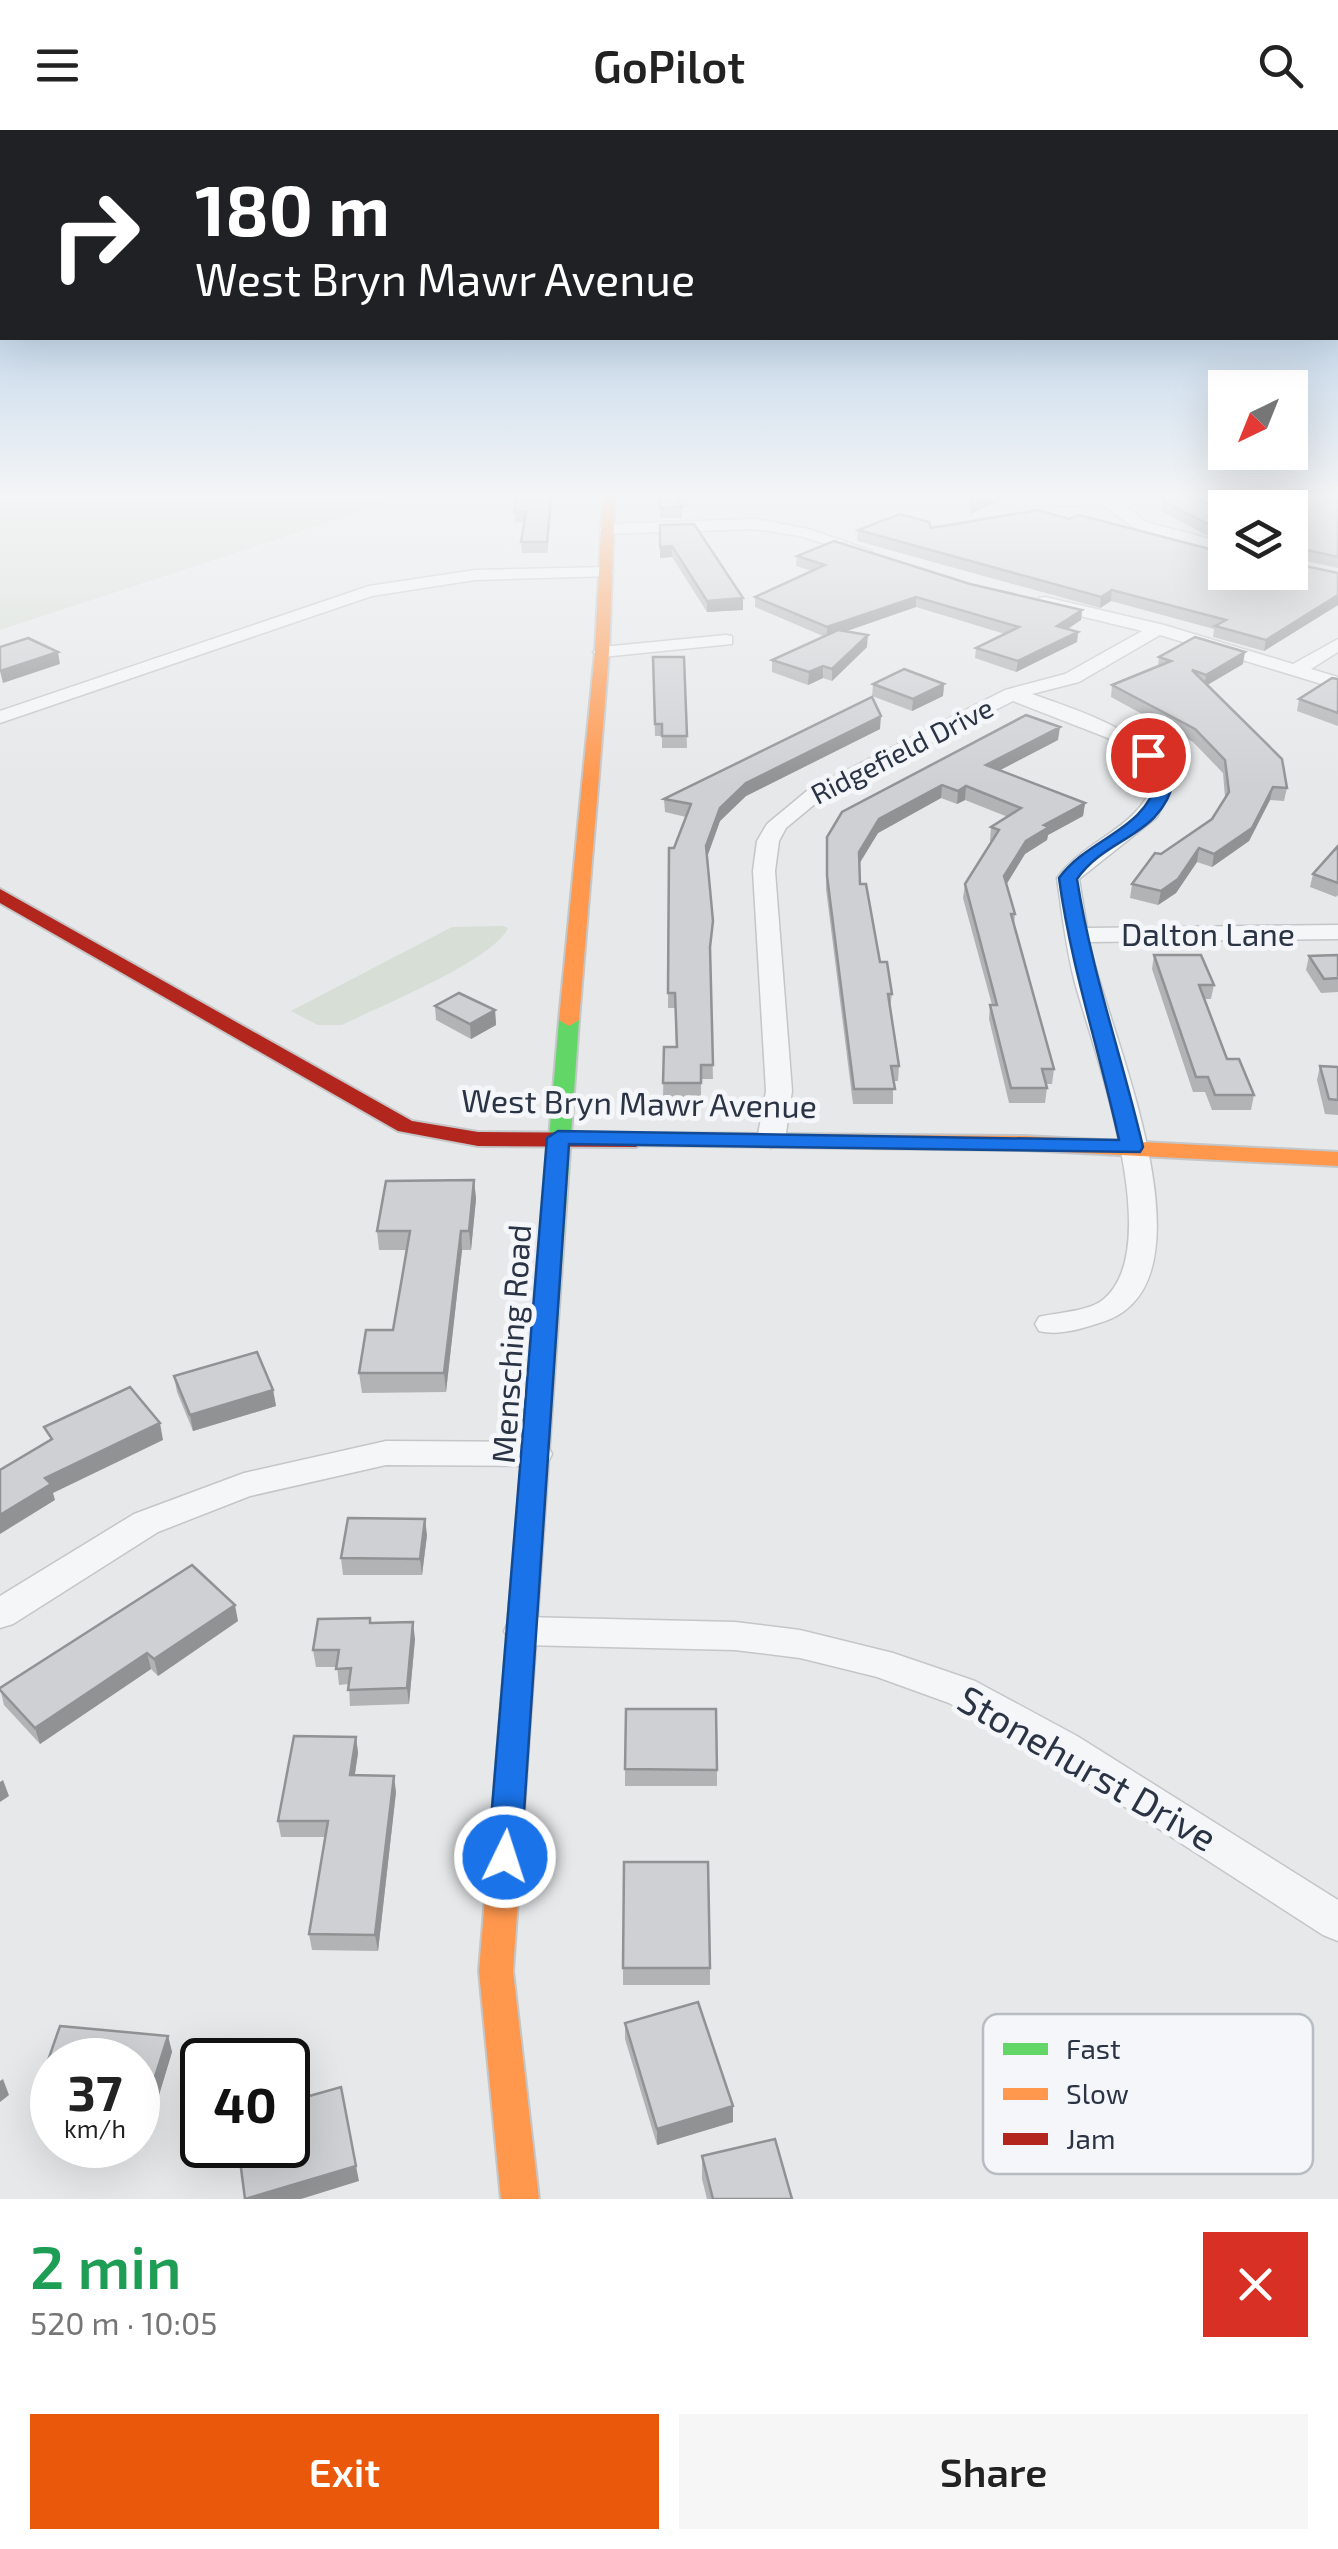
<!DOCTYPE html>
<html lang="en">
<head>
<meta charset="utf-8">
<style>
	body { margin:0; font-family:"Exo 2",sans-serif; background:#f6f6f6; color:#222; height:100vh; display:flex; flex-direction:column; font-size:38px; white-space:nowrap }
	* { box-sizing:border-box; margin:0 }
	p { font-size:32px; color:#767676 }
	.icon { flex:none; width:55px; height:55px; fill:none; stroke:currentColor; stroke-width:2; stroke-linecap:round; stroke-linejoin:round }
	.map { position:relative; height:2069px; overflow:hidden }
	.drawer { display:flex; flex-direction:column; background:#fff; flex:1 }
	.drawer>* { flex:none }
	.top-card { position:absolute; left:0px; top:0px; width:1340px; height:210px; box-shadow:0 10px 40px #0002; background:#202124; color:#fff; overflow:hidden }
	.needle { width:65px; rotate:223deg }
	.tools { position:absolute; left:1208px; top:240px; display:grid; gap:20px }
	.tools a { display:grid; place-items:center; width:100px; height:100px; border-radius:0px; background:#fff; box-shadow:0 10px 40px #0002; font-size:50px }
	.speed { position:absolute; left:30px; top:1908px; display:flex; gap:20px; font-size:50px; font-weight:700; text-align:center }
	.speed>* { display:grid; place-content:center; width:130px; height:130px; border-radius:50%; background:#fff; box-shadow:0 10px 40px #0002; line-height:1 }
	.speed small { font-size:25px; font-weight:400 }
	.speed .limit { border:5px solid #111; border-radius:15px; background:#fff; color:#111 }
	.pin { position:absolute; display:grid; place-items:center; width:85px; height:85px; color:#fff; margin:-42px; border:5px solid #fff; border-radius:50%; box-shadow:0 2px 10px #0007 }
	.me { position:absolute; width:110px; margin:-55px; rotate:4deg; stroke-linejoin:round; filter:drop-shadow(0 0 8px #0008) }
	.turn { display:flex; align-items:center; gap:35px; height:210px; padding:0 30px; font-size:45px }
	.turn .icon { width:130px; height:130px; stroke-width:2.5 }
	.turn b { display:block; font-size:70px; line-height:85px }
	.round { display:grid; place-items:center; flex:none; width:105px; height:105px; border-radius:0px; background:#f6f6f6 }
	.headline { display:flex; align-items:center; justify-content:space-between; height:170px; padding:0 30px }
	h1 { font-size:60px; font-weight:600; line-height:75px; color:#1e9e55 }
	.button { display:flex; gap:20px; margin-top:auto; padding:20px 30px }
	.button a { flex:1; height:115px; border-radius:0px; background:#ea580c; color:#fff; font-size:40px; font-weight:600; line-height:115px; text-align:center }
	.button a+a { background:#f6f6f6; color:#222 }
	header { display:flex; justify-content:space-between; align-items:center; height:130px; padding:0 30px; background:#fff; font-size:45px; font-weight:600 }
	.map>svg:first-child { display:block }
</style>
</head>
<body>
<header><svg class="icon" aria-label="menu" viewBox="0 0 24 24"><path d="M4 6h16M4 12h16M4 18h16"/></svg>GoPilot<svg class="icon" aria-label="search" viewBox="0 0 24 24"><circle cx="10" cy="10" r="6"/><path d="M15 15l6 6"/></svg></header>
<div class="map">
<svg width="1338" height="2069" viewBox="0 0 1338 2069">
	<rect width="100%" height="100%" fill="#e6e8ea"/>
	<g fill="#d6ded6">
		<polygon points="0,364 415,364 0,500"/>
		<path d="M502,796L508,798C494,830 378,877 342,895H318L291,881L452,797Z"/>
	</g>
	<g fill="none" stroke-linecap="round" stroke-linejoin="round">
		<g stroke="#c4c6c8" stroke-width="3">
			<g id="street">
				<polygon points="1111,364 1146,392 1225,413 1225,423 1135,398 1103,375 1057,376 1049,371 1057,366"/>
				<polygon points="755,389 808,399 872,421 864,426 800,406 755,399 607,404 599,399 607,394"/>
				<polygon points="605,437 613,442 611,446 475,450 372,466 0,593 0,581 369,456 475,440"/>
				<path d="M1045,467L1164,495L1293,534L1338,509V522L1311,539L1338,547V559L1160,505L1079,552L1032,564C1086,583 1140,600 1176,647L1157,687L1079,749L1087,798L1338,795V809L1089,812C1105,894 1227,1158 1099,1193C1081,1199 1058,1206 1039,1201L1035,1194L1039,1187C1058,1182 1090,1182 1105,1168C1166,1113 1094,922 1075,853C1066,818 1062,783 1057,748C1088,706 1137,702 1156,648L1108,608L1013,571L822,668L786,698L779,711L775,741L792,961L785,1010L771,1018L757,1010L766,961L753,741L757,711L767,694L808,660L1005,560L1065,544L1142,501L1039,476V468Z"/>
				<polygon points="726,505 732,506 732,514 602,527 593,522 602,517"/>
				<polygon points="386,1311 536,1312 548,1316 552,1324 548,1332 536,1336 386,1335 250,1366 158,1402 13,1494 0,1498 0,1466 134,1384 244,1343"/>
				<polygon points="522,1487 735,1492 800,1500 893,1523 975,1551 1077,1606 1338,1770 1338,1811 1323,1805 1049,1628 949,1573 877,1547 800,1528 735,1520 522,1515 509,1511 504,1501 509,1491"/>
			</g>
		</g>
		<g stroke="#c4c6c8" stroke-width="4">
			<polygon id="fast" points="569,884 579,890 532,1564 528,1573 517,1576 506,1573 502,1564 559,890"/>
		</g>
		<g stroke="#c4c6c8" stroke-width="4">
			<g id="slow">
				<polygon points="603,364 615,364 609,522 579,890 569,896 559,890 595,522"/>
				<polygon points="636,1003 1024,1006 1338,1022 1338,1036 1024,1020 628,1015 625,1010"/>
				<polygon points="517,1552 528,1555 532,1564 513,1841 539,2069 501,2069 479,1841 502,1564 506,1555"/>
			</g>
		</g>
		<g stroke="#c4c6c8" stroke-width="4">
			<polygon id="jam" points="0,759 412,991 478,1002 636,1003 647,1010 636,1017 478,1016 398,1001 0,773"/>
		</g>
		<use href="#street" fill="#f5f6f7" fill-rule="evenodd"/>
		<use href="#fast" fill="#63d668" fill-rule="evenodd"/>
		<use href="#slow" fill="#ff974d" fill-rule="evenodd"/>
		<use href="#jam" fill="#b3261e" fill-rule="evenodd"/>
	</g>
	<g fill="#b1b3b5">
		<polygon points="553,364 547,423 522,423 521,412 524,392 515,392 514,382"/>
		<polygon points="660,364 688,364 688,377 682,377 682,388 660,388"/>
		<polygon points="1338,364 1338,438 1291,428 1291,433 1338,443 1338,475 1264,521 1213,507 1214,499 1111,471 1100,478 857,411 858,400 931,398 1069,389 1290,442 1290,378"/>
		<polygon points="1163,371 1225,378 1225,409 1204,404 1161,381"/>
		<polygon points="660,395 743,480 707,482 672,427 660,428"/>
		<polygon points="797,426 970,454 1082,480 1081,490 1068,499 1078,502 1077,512 1016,542 975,528 976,518 1005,504 916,477 846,501 867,517 832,551 823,548 808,555 772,542 772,530 823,506 755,477 755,467 812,441 796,436"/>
		<polygon points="653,527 684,527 687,618 662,618 662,606 655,606"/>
		<polygon points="1159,527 1243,534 1207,555 1287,658 1284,671 1270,670 1249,711 1212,737 1197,732 1176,763 1158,775 1130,768 1132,754 1161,724 1212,689 1225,667 1223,643 1193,612 1111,567 1112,555 1158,536"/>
		<polygon points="1338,549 1338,596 1297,581 1299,569"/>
		<polygon points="873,554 944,554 943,566 912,581 872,566"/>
		<polygon points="880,599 746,666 720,691 707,727 713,791 710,827 713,949 701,949 701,968 663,968 664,917 676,917 675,878 668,878 669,718 674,718 686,687 665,682 664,669"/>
		<polygon points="1058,610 1000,640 1085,673 1083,686 1048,705 1047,710 1025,724 1006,754 1015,784 1014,795 1054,939 1052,954 1046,954 1047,958 1045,973 1009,973 989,889 990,875 992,875 963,768 965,754 992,712 990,711 991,697 1008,687 965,670 957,674 941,668 878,703 859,733 860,754 880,832 892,864 890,878 899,936 898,951 893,951 893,974 853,974 826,759 827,707 842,682"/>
		<polygon points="1338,716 1338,765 1336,767 1310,757 1313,744"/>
		<polygon points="1154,825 1214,855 1211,869 1204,869 1227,929 1254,965 1251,980 1212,980 1205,962 1193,962 1152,839"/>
		<polygon points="1338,825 1338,862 1321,863 1306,840 1309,826"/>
		<polygon points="435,876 495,880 496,895 471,909 436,890"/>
		<polygon points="1320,936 1338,937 1338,985 1325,984 1317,950"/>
		<polygon points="474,1050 476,1069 471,1120 462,1120 446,1262 362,1263 359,1243 393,1200 406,1120 379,1120 377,1101"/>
		<polygon points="174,1246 273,1260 276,1276 193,1301 177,1262"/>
		<polygon points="427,1405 422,1445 343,1445 341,1428"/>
		<polygon points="238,1491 158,1546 151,1539 40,1614 4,1575 0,1558"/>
		<polygon points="371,1493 415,1509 409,1574 350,1576 349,1554 339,1555 337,1537 316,1537 313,1520"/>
		<polygon points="356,1607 358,1623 355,1645 396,1662 378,1821 312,1820 309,1804 325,1707 281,1707 278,1691"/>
		<polygon points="625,1639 717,1640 717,1656 625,1656"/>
		<rect x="623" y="1838" width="87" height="17"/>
		<polygon points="625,1893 733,1992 657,2015 625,1909"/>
		<polygon points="60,1896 168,1906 172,1922 152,1988 138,1987 138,1930 52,1930 52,1979 43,1978 37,1962"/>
		<polygon points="702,2026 792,2069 707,2069 702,2049"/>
	</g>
	<g fill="#909294">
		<polygon points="551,364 553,364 547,423 547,412"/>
		<polygon points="995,364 1016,364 970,384 971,375"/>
		<polygon points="672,416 672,427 660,428 660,417"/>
		<polygon points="1112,460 1111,471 1100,478 1101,467"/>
		<polygon points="1338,465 1338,475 1264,521 1266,510"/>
		<polygon points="916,467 916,477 827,508 827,497"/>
		<polygon points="743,468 743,480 707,482 707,471"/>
		<polygon points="1082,480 1081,490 1056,506 1057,496"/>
		<polygon points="1078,502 1077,512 1016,542 1018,531"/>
		<polygon points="868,505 867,517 832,551 832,539"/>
		<polygon points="58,522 60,534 3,553 0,541"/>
		<polygon points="1245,522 1243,534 1204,557 1206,545"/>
		<polygon points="823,536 823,548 808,555 809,542"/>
		<polygon points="944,554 943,566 912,581 913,569"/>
		<polygon points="881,586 880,599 746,666 720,691 706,730 706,716 720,678 746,653"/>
		<polygon points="1060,597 1058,610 985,648 986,635"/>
		<polygon points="942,655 941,668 878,703 858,736 859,722 879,689"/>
		<polygon points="966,656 965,670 957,674 958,661"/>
		<polygon points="1273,657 1270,670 1249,711 1212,737 1214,724"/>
		<polygon points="1085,673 1083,686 1048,705 1047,710 1025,724 1003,760 1004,746 1026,711 1044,695"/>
		<polygon points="1199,718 1197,732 1176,763 1158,775 1161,761"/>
		<polygon points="495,880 496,895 471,909 470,894"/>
		<polygon points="474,1050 476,1069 471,1120 469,1101"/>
		<polygon points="461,1101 462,1120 446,1262 444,1243"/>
		<polygon points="273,1260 276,1276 193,1301 190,1285"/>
		<polygon points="160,1293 163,1310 53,1363 55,1370 0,1404 0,1385 45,1348"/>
		<polygon points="425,1389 427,1405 422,1445 420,1429"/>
		<polygon points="235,1475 238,1491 158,1546 154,1529"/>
		<polygon points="413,1492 415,1509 409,1574 407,1558"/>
		<polygon points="147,1523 151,1539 40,1614 35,1598"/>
		<polygon points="356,1607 358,1623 352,1662 350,1645"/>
		<polygon points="394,1646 396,1662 378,1821 375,1805"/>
		<polygon points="3,1650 9,1666 0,1672 0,1652"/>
		<polygon points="168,1906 172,1922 152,1988 147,1972"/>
		<polygon points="3,1949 9,1965 0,1972 0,1951"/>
		<polygon points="733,1976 733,1992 657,2015 657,1999"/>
		<polygon points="356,2036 359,2051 301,2069 245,2069"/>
	</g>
	<g fill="#ced0d3" stroke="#909294" stroke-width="2.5">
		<polygon points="519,364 551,364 547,412 521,412 526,382 514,382"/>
		<polygon points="660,364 688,364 688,367 675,367 682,377 660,378"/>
		<polygon points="971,364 995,364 971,375"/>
		<polygon points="1165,364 1175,364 1228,378 1225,378 1225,398 1206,393 1163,371"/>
		<polygon points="1278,364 1338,364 1338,427 1290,416 1290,378 1265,378"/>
		<polygon points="1038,380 1069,389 1079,385 1225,423 1225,442 1290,442 1290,419 1291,433 1338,443 1338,465 1266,510 1215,496 1226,490 1112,460 1101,467 858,400 900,384 929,392 931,398"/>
		<polygon points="694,394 743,468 707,471 672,416 660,417 660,395"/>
		<polygon points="834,411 970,454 1082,480 1057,496 1078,502 1018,531 976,518 1019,497 916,467 827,497 755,467 825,435 797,426"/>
		<polygon points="838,500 868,505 832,539 823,536 809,542 772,530"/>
		<polygon points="1195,507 1245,522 1206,545 1192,540 1282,629 1287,658 1273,657 1252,698 1214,724 1199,718 1178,749 1161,761 1132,754 1155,723 1161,724 1212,689 1229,662 1225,630 1195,599 1112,555 1171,531 1159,527"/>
		<polygon points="28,508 58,522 0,541 0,517"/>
		<polygon points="653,527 684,527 687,606 662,606 662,594 655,594"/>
		<polygon points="904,539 944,554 913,569 873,554"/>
		<polygon points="1332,548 1338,549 1338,583 1299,569"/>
		<polygon points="872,567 881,586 746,653 720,678 706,716 713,791 710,817 713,935 701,935 701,953 663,953 664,917 677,917 675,863 668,863 669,718 674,718 691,674 664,669"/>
		<polygon points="1026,585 1060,597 986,635 1085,673 1044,695 1049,697 1026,711 1004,746 1015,784 1011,784 1054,939 1042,939 1047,958 1011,958 990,875 997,875 965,754 999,700 991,697 1021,678 966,656 958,661 942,655 879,689 859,722 860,754 866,754 880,832 887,832 892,864 888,864 899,936 891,936 895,959 854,959 827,746 827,707 842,682"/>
		<polygon points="1338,716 1338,753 1313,744"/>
		<polygon points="1154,825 1201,825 1214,855 1199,855 1227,929 1239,929 1254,965 1215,965 1208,947 1196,947"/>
		<polygon points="1338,825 1338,848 1324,849 1309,826"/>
		<polygon points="459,863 495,880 470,894 435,876"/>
		<polygon points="1320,936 1338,937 1338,970 1329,969"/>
		<polygon points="474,1050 469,1101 461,1101 444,1243 359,1243 366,1200 393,1200 410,1101 377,1101 386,1051"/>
		<polygon points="257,1222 273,1260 190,1285 174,1246"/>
		<polygon points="130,1257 160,1293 45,1348 51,1354 0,1385 0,1340 52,1309 44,1297"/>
		<polygon points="348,1388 425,1389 420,1429 341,1428"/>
		<polygon points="192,1435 235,1475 154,1529 147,1523 35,1598 0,1560 0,1558"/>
		<polygon points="370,1488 370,1493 413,1492 407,1558 348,1560 351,1538 336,1539 339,1520 313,1520 318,1489"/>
		<polygon points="626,1579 716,1579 717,1640 625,1639"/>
		<polygon points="294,1606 356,1607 350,1645 394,1646 375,1805 309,1804 328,1691 278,1691"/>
		<polygon points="624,1732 708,1732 710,1838 623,1838"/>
		<polygon points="698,1872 733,1976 657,1999 625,1893"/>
		<polygon points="60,1896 168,1906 147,1972 138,1972 138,1930 52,1930 52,1963 37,1962"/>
		<polygon points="341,1957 356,2036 245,2069 238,2015 288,2015 288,1972"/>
		<polygon points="775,2009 792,2069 713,2069 702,2026"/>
	</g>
	<linearGradient id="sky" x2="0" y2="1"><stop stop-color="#93bae0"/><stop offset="0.56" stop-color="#f4f5f6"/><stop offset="1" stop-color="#f4f5f6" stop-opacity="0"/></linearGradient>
	<rect width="1338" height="654" fill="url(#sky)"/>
	<path fill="#1a73e8" stroke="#114b97" stroke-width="2.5" d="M1142,621H1154L1175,647C1162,708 1108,705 1077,749C1091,840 1122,927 1143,1017L1140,1022L569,1014L521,1727L517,1738L505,1742L493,1738L488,1727L547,1008L558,1001L1119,1010C1100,922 1071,838 1059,748C1089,707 1146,701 1158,648L1140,625Z"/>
	<g text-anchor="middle" stroke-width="10" stroke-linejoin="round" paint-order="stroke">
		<g font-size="28" fill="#2b3445" stroke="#f4f6f9">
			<text transform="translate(902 621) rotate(-27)" y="10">Ridgefield Drive</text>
		</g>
		<g font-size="32" fill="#2b3445" stroke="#f4f6f9">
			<text x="1208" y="816">Dalton Lane</text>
			<text transform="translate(639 974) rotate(1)" y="11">West Bryn Mawr Avenue</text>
			<text transform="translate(512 1214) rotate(-86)" y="11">Mensching Road</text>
		</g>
		<g font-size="38" fill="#2b3445" stroke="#f4f6f9">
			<text transform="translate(1087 1639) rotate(30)" y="13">Stonehurst Drive</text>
		</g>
	</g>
	<rect x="983" y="1884" width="330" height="160" rx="15" fill="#f4f6f9" stroke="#b8bcc3" stroke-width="2.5"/>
	<rect x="1003" y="1913" width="45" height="12" fill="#63d668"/>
	<rect x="1003" y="1958" width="45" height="12" fill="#ff974d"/>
	<rect x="1003" y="2003" width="45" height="12" fill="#b3261e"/>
	<g font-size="28" fill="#2b3445">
		<text x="1066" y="1929">Fast</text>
		<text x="1066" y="1974">Slow</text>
		<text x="1066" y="2019">Jam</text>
	</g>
</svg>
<div class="tools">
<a><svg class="needle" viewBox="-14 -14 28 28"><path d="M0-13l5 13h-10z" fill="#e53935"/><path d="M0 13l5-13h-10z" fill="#767676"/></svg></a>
<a><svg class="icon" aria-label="layers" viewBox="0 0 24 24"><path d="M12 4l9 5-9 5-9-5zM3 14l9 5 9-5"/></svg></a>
</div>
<div class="speed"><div>37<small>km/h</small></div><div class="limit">40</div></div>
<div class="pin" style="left:1148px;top:625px;background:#d93025"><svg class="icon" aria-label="arrive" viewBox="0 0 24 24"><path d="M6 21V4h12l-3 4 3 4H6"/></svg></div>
<svg class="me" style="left:505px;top:1727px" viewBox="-20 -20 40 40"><circle r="17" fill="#1a73e8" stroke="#fff" stroke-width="3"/><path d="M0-11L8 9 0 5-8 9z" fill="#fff"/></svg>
<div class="top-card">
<div class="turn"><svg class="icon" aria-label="right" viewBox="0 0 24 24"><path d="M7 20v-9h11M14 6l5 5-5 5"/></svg><div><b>180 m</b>West Bryn Mawr Avenue</div></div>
</div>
</div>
<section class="drawer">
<div class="headline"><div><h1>2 min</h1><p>520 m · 10:05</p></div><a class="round" style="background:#d93025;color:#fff"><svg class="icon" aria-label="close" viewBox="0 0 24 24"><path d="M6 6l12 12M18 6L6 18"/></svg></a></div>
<div class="button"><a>Exit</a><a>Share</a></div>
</section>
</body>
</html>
